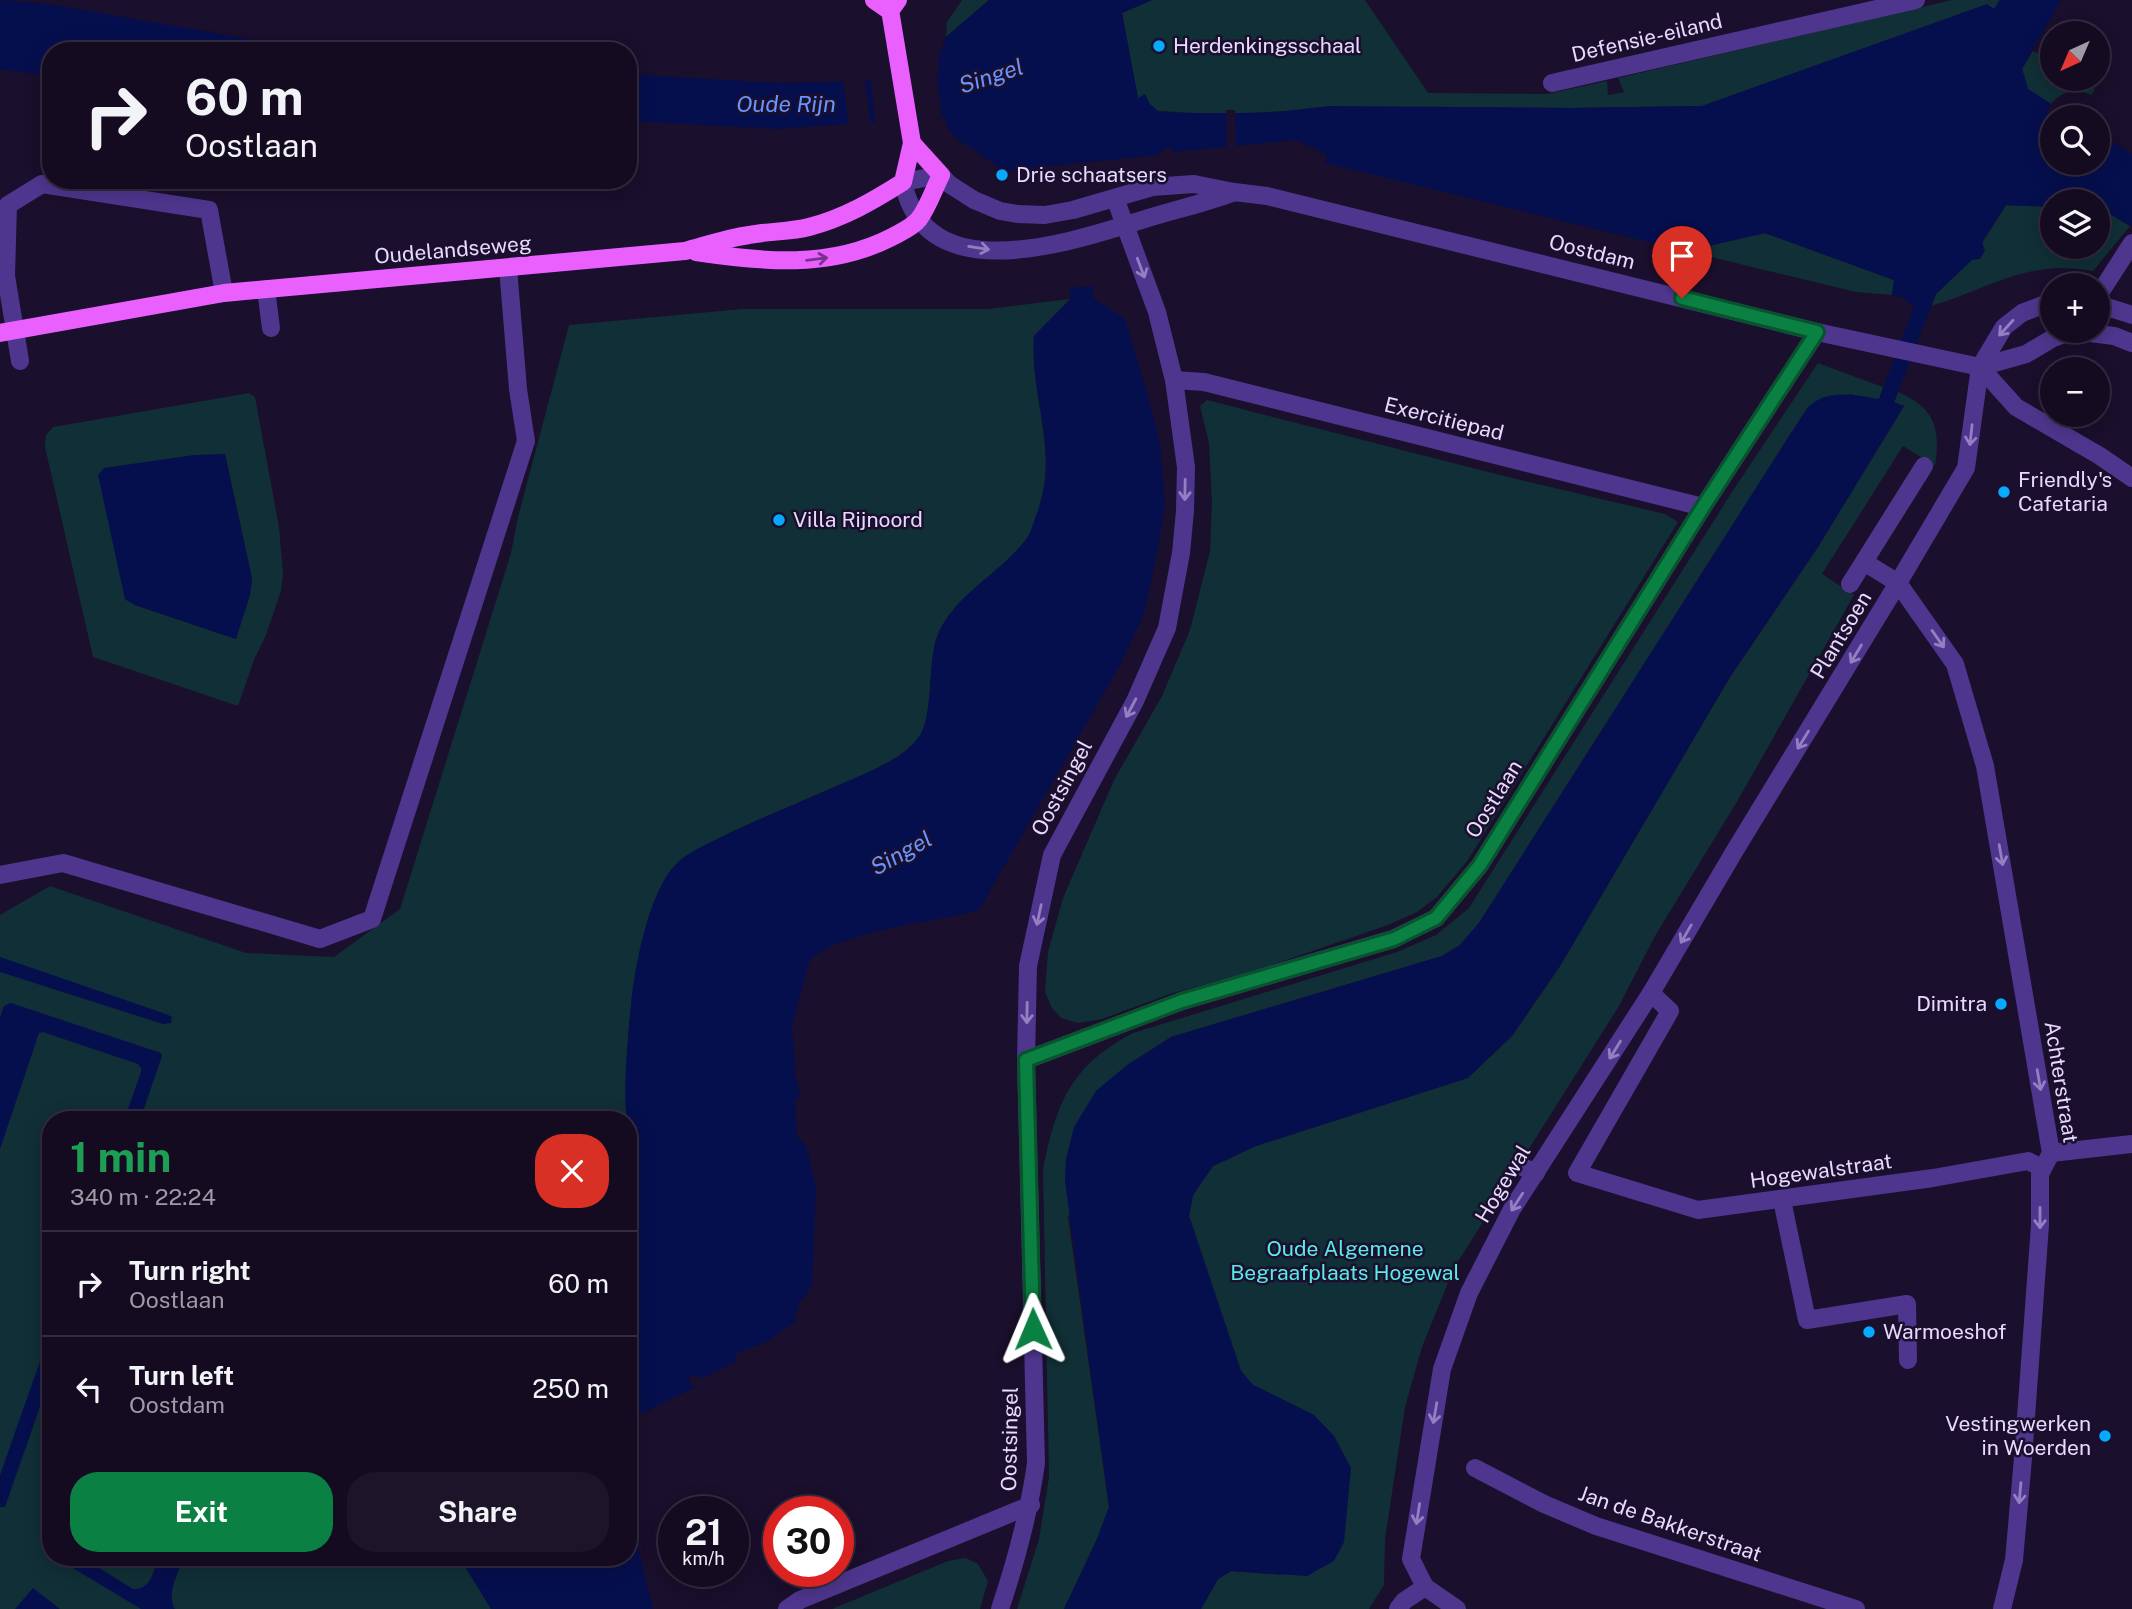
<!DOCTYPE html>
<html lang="en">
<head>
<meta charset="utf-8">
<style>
	body { margin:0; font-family:"Public Sans",sans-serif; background:#1d142a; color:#f1f3f6; height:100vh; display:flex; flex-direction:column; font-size:26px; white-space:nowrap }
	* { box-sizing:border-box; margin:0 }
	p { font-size:23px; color:#9d9ba5 }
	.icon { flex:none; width:38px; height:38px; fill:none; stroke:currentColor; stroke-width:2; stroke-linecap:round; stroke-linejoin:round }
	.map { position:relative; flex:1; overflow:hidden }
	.drawer { position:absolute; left:42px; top:1111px; width:595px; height:455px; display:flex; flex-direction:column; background:#140b21; border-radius:28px; box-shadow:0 4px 18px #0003,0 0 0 2px #332b3f }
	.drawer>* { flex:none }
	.hud { position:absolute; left:42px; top:42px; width:595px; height:147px; border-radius:28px; box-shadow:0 4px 18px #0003,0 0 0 2px #332b3f; background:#140b21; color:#f1f3f6; overflow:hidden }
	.needle { width:46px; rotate:224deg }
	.controls { position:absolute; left:2040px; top:21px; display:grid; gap:14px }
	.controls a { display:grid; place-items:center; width:70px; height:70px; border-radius:50%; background:#140b21; box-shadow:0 4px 18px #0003,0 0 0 2px #332b3f; font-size:35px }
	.speed { position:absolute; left:658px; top:1496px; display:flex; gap:14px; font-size:35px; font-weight:700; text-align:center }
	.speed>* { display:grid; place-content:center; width:91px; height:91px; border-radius:50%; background:#140b21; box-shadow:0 4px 18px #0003,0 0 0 2px #332b3f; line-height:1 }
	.speed small { font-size:18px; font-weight:400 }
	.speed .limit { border:10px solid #d22; background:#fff; color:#111 }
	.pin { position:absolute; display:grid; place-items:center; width:60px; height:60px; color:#fff; margin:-72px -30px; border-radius:50% 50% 50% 0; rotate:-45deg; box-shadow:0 0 7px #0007 }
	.pin .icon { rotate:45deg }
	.me { position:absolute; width:77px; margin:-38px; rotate:359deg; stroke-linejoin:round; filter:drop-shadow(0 0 5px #0008) }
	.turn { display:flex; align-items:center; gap:24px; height:147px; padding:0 28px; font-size:32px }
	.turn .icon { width:91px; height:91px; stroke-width:2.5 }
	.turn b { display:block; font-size:49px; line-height:60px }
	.round { display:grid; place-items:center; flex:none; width:74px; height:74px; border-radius:28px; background:#1d142a }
	.head { display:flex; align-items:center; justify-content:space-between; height:119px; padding:0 28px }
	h1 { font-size:42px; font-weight:700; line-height:52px; color:#1e9e55 }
	.action { display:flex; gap:14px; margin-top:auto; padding:14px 28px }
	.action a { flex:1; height:80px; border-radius:28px; background:#0b8043; color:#fff; font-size:28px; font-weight:700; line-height:80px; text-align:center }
	.action a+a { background:#1d142a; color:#f1f3f6 }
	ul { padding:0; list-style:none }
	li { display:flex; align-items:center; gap:21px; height:105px; padding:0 28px; border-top:2px solid #332b3f }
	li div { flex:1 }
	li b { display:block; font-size:26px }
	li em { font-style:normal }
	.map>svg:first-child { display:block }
</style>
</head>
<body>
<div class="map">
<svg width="2132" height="1609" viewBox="0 0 2132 1609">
	<rect width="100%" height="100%" fill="#1a0f2c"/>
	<g fill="#112f36" fill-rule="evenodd">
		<polygon points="962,0 989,0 946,37 947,22"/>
		<polygon points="1152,0 1365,0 1428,93 1547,94 1607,81 1608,95 1624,92 1618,78 1952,0 2000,0 1994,9 1987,5 1702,106 1572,108 1382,107 1217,114 1158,111 1138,98 1122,13"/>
		<path d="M2033,51L2053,63V79H2078L2095,89L2091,95C2076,88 2062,91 2051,104L2028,89L2022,69Z"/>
		<path d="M2006,205L2053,207V247H2098V211L2107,212L2130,226L2093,271C2029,258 1989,289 1931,306L1936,294L1972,259Z"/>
		<polygon points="1765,233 1894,280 1892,295 1856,292 1686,251"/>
		<path d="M1070,299L1034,336C1030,402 1061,452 1036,518C1033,525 1031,532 1027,538C1002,573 950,598 936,640C928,665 934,718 919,738C900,763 855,778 827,790C793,805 759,819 726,835C710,843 693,850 680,861C666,872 660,890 654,906C629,974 625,1048 627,1120H51V1558H460L491,1609H0V915L50,886L246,953L334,957L400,909L511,553L518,517L569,325L742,309H988Z"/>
		<path d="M1818,363L1883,387L1879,400L1850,394L1791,433L1479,923L1460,945L1442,956L1171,1037L1068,1217L1109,1507L1097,1539L1064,1609H1017L1039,1539L1049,1477L1043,1170C1056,1104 1070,1066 1133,1033L1397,952L1436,935L1469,908L1732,492Z"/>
		<path d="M1898,392C1934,407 1941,428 1935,466L1903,446L1822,574L1854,595L1738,800L1655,936L1619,1006L1454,1268L1422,1347L1405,1407L1385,1539L1384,1585L1369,1609H1201L1218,1579L1231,1571L1281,1575L1314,1415L1253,1385L1241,1371L1189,1216L1193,1195L1213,1166L1256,1146L1467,1078L1512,1036L1560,966L1730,677L1818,547L1904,406L1894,403Z"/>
		<path d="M249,393L255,397L279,527L283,574L281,591L266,635L254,660L238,706L93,657L45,447L46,435L53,427ZM225,454L252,579L236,639L135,605L125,599Z"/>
		<polygon points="1207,400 1500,475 1665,514 1678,522 1468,860 1437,897 1417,912 1388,925 1258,970 1170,994 1102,1019 1078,1023 1061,1018 1052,1008 1045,992 1048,952 1063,898 1114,780 1162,696 1190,630 1210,551 1212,503 1209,443 1200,406"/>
		<polygon points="966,1558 978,1564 988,1581 980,1609 832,1609 948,1561"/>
	</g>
	<g fill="#060f4d">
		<polygon points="0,0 49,4 283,45 328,51 51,51 51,76 0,69"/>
		<path d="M989,0H1152L1122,13L1138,98L1145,94L1150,104L1158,111L1179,113H1268L1329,106L1572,108L1702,106L1987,4L1994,9L2000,0H2061L2022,69L2028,89L2051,104C2044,118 2050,125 2053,138C2054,146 2053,155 2053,163H2098V139L2101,135L2132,154V224L2130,226L2107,212L2098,211V201H2053V207L2006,205L1982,242L1985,251L1980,259L1972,260L1936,294L1894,402L1904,406L1818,547L1730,677L1560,966L1512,1036L1468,1078L1256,1146L1213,1166L1193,1195L1189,1216L1241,1371L1253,1385L1314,1415L1334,1436L1351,1468L1344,1542L1334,1561L1307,1576L1231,1571L1218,1579L1201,1609H1064L1097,1539L1109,1507L1065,1181L1066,1159L1074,1127L1096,1091L1127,1065L1171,1037L1442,956L1460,945L1479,923L1807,408C1827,388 1854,395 1879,399L1914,307L1904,298L1892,295L1894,280L1765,233L1686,251L1325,163L1327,155L1296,140L1174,152L1169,146L1157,155L1005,171L953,136L947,127L946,117L778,129L628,121V74L777,83L836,82L939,75V56L946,37Z"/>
		<path d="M1093,286V298L1125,319L1150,403L1160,444L1165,504L1157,553L1144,614L1120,665L979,910C939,922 835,931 809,962L792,1026L796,1078L800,1094L795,1102L797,1137L806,1145L816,1187L812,1286L797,1306L800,1309L793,1316L798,1320L766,1342L735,1354L737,1361L701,1379L695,1374L688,1379L694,1388L628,1420V1120C621,1102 629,1029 631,1005C635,966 649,888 679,861C692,850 710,843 725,835C765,816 806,800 846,782C870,771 901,760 918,738C933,720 928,665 936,640C950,596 1001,574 1027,538C1031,532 1033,525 1035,518C1062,452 1030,402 1034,336L1070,300V288Z"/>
		<polygon points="225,454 252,579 250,595 236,639 135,605 125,599 98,475 104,468 194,455"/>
		<polygon points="0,957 166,1014 172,1017 171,1023 163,1024 0,972"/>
		<polygon points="11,1003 161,1053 162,1056 140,1120 124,1120 141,1072 141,1068 138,1064 43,1032 39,1033 0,1149 0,1017 4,1006"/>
		<polygon points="51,1330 51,1375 5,1507 0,1507 0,1475"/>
		<polygon points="628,1506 653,1609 491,1609 460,1558 628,1558"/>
		<path d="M56,1558H83L133,1589C151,1590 153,1572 158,1558H184C178,1574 166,1593 175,1609H141Z"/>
		<polygon points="33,1588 60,1609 15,1609"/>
	</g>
	<g fill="#1a0f2c">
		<polygon points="936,69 942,118 876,125 870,77 936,71"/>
		<polygon points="865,78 871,126 849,127 843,80"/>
		<polygon points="1226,110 1235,110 1236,150 1227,151"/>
	</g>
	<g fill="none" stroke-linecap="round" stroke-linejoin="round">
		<g stroke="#4e368e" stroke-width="18">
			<polyline points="1552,83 1916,0"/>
			<path d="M1234,192C1203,204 1173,210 1142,220C1070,242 926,292 903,182L941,175L949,184L974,200L1000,211L1017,214L1045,215L1073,210L1152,187L1194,184L1234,192L1267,196L1817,332L1980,367L2026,354L2053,338L2067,333L2083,332L2114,336L2132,343"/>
			<polyline points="266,289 271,328"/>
			<polyline points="2098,296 2132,243"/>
			<polyline points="2098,304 2132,315"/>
			<polyline points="20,361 6,276 8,205 42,184 209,210 224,293"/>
			<polyline points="1980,367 2016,407 2100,456 2132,478"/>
			<polyline points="1174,380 1204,382 1703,507"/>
			<polyline points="1864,562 1898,583 1955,664 1985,766 2051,1153 2040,1174 2040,1225 2023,1458 2014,1560 2002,1609"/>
			<polyline points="1850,584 1924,466"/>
			<polyline points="0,875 63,863 320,939 372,919 526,441 518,389 508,268"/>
			<polyline points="1651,993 1670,1011 1577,1173 1698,1210 1933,1178 2028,1161 2042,1168"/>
			<polyline points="1026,1060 1182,1001 1393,939 1436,918 1480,865 1703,507 1817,332"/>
			<polyline points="2051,1153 2132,1144"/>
			<polyline points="1518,1165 1536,1173"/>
			<polyline points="1782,1200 1807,1320 1907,1304 1908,1360"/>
			<polyline points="1475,1468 1544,1504 1596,1526 1856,1609"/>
			<polyline points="787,1609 800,1600 1031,1505"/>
			<path d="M1000,1609C1016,1561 1029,1514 1036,1463L1026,1060L1028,966L1052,855L1135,701L1167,628L1181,553L1185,511L1186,467L1174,380L1157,312L1115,198"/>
			<polyline points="1398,1609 1404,1601 1425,1587"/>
			<polyline points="1457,1609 1425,1587 1411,1559 1442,1369 1469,1293 1512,1209 1651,993 1734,852 1898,583 1966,468 1980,367 2004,327 2022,313 2053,301"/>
		</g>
		<g stroke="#e960ff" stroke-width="18">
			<polyline points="874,0 890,11"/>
			<path d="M696,252C763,262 830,269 892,237C901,232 913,227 919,219C928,207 934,189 941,175L912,143"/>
			<path d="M0,333L224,293L685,251C707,245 728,238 749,235C769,231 790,232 809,227C844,218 873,201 903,182L912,143L891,16L890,11L898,0"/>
		</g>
	</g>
	<defs><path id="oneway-shaft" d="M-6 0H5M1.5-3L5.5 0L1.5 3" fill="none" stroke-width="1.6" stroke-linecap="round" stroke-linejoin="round" transform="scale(1.75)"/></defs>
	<g stroke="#937fc1">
		<use href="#oneway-shaft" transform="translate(979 248) rotate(9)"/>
		<use href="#oneway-shaft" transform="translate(1141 268) rotate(69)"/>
		<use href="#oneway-shaft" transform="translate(2006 328) rotate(132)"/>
		<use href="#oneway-shaft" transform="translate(1971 435) rotate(96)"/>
		<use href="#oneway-shaft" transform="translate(1185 490) rotate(91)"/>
		<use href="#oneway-shaft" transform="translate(1938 639) rotate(55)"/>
		<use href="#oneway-shaft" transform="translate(1856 654) rotate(121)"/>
		<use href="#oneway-shaft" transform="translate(1131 708) rotate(118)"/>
		<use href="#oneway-shaft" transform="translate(1803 740) rotate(122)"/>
		<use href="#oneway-shaft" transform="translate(2001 855) rotate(80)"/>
		<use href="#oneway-shaft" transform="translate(1039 915) rotate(102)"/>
		<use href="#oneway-shaft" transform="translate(1686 934) rotate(120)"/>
		<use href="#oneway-shaft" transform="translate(1027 1013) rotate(91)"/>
		<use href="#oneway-shaft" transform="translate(1615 1050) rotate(122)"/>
		<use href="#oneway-shaft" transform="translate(2039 1080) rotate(80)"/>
		<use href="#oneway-shaft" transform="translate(1517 1202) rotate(123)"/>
		<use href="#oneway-shaft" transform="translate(2040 1218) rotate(90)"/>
		<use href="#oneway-shaft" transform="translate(1435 1413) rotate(100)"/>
		<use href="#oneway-shaft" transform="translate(2020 1493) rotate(95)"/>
		<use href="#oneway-shaft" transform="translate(1418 1514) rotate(99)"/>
	</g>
	<use stroke="#77338b" href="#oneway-shaft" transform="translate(817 259) rotate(-7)"/>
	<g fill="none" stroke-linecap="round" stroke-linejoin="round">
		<g stroke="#07532c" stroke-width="18">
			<polyline id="route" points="1033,1329 1026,1060 1182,1001 1394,939 1436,918 1480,865 1703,507 1817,332 1682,298"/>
		</g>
		<use href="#route" stroke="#0b8043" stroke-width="12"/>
	</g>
	<g fill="#05aaff" stroke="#1a0f2c" stroke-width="2.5">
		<circle cx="1159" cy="46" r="7"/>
		<circle cx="1002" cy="175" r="7"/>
		<circle cx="2004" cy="492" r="7"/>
		<circle cx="779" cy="520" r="7"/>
		<circle cx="2001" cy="1004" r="7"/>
		<circle cx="1869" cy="1332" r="7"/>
		<circle cx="2105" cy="1436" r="7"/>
	</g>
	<g text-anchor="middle" stroke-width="5" stroke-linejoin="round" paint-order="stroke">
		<g font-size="21" fill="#e7d9ff" stroke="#1a0f2c">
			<text transform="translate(1647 38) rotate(-13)" y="7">Defensie-eiland</text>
			<text transform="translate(453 250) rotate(-5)" y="7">Oudelandseweg</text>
			<text transform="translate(1592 252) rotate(14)" y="7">Oostdam</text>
			<text transform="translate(1444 419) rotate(14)" y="7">Exercitiepad</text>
			<text transform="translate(1841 635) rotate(-59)" y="7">Plantsoen</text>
			<text transform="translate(1062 788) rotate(-62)" y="7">Oostsingel</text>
			<text transform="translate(1494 799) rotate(-58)" y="7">Oostlaan</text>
			<text transform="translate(2061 1082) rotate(81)" y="7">Achterstraat</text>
			<text transform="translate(1821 1171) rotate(-8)" y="7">Hogewalstraat</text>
			<text transform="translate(1503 1184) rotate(-59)" y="7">Hogewal</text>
			<text transform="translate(1010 1439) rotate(-89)" y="7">Oostsingel</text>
			<text transform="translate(1670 1524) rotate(19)" y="7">Jan de Bakkerstraat</text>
		</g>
		<g font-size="21" fill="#e7d9ff" stroke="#1a0f2c" text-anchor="start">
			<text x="1173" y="53">Herdenkingsschaal</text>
			<text x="1016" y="182">Drie schaatsers</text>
			<text x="2018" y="487">Friendly's<tspan x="2018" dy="24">Cafetaria</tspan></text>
			<text x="793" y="527">Villa Rijnoord</text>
			<text x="1987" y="1011" text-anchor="end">Dimitra</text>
			<text x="1883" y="1339">Warmoeshof</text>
			<text x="2091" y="1431" text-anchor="end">Vestingwerken<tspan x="2091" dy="24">in Woerden</tspan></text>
		</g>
		<g font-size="21" fill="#5aeae8" stroke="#1a0f2c">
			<text x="1345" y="1256">Oude Algemene<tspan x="1345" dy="24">Begraafplaats Hogewal</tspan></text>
		</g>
		<g font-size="23" font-style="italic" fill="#6794ff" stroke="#1a0f2c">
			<text transform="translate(991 76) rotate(-18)" y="8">Singel</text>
			<text x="786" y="112">Oude Rijn</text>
			<text transform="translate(901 853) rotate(-29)" y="8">Singel</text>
		</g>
	</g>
</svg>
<div class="controls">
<a><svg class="needle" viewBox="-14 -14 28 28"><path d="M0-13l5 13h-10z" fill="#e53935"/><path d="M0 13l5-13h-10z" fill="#9d9ba5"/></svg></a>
<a><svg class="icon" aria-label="search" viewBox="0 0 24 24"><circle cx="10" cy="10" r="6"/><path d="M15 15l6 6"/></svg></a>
<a><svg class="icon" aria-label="layers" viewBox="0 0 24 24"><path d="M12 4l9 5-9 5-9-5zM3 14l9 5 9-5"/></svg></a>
<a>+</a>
<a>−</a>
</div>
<div class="speed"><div>21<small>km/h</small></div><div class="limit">30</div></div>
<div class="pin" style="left:1682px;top:298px;background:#d93025"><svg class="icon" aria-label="arrive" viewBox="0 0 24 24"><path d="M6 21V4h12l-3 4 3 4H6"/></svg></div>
<svg class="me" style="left:1033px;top:1329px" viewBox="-20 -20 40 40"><path d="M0-17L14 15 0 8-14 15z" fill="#0b8043" stroke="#fff" stroke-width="4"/></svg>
<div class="hud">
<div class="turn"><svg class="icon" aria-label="right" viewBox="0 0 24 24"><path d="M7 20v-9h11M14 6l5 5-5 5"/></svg><div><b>60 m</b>Oostlaan</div></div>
</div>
<section class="drawer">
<div class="head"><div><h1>1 min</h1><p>340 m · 22:24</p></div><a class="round" style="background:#d93025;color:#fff"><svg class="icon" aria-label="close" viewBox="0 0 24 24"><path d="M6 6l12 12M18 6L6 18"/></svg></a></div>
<ul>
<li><svg class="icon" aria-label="right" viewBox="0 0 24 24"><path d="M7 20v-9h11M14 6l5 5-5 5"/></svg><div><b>Turn right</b><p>Oostlaan</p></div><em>60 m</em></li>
<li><svg class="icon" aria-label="left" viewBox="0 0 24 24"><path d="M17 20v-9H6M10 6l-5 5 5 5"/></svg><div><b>Turn left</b><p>Oostdam</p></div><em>250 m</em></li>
</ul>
<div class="action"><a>Exit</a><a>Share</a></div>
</section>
</div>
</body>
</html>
